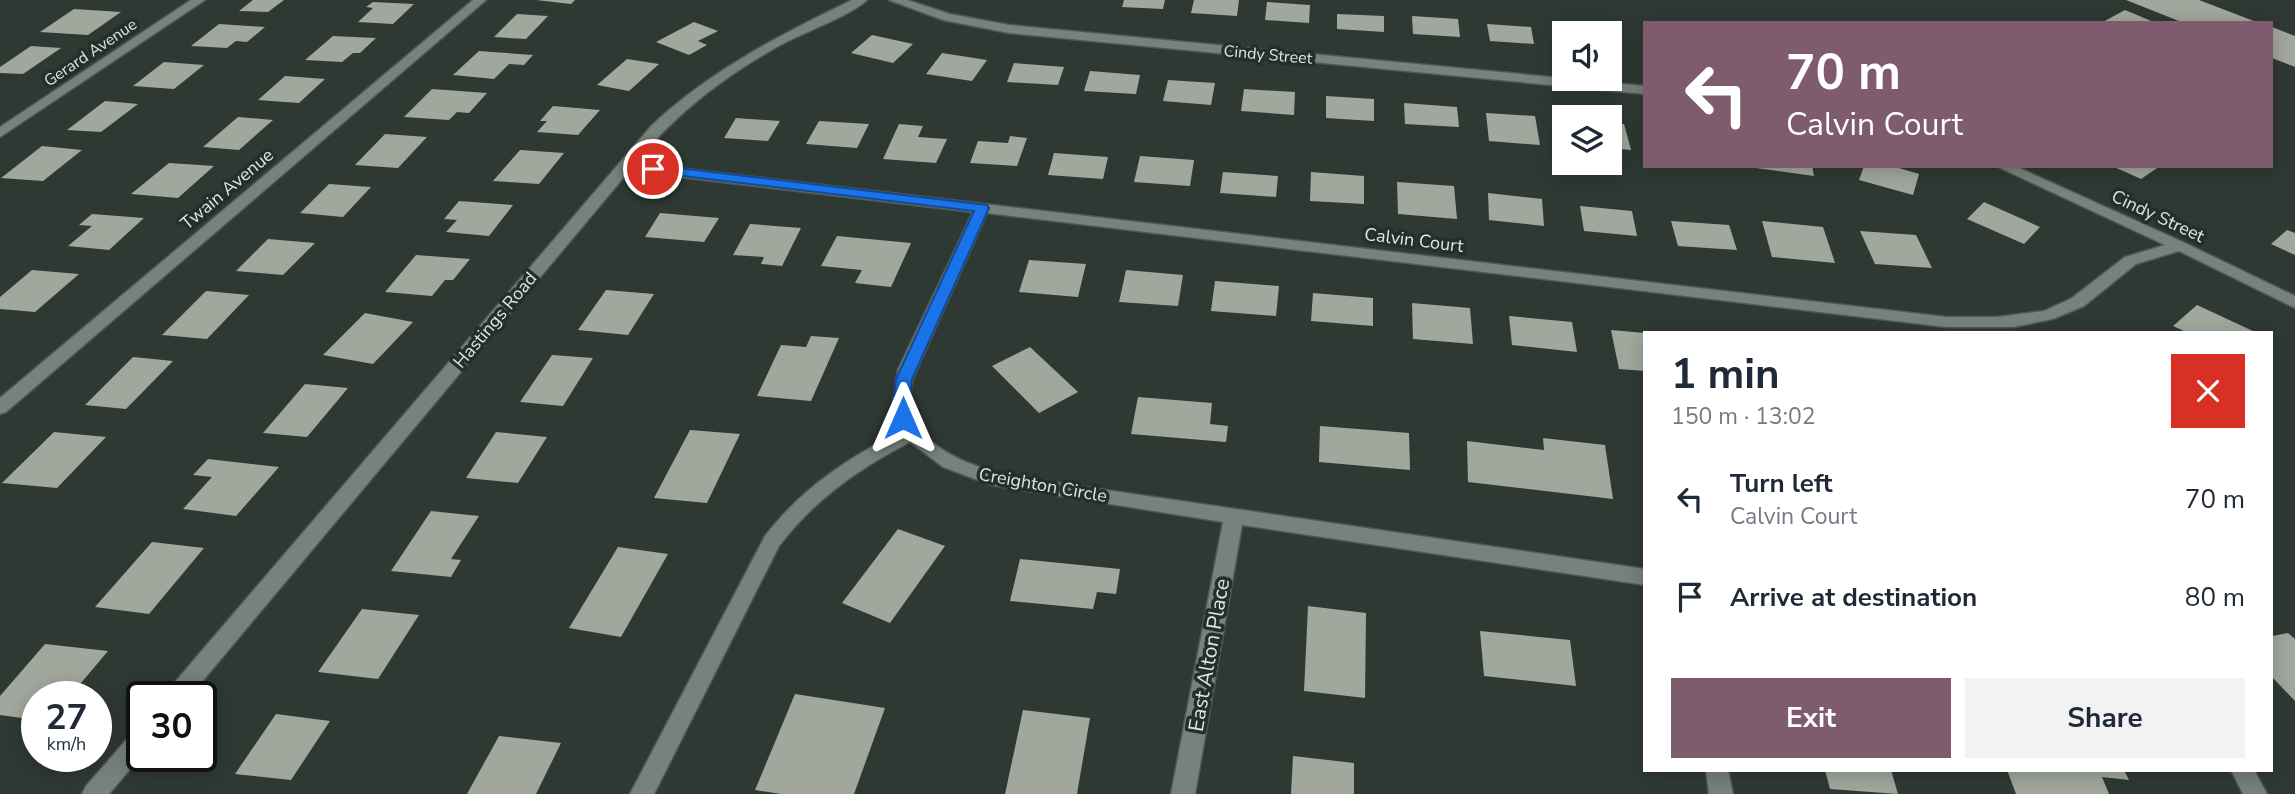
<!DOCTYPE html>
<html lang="en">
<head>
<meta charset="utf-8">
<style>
	body { margin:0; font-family:"Nunito Sans",sans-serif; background:#f2f2f3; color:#1f2937; height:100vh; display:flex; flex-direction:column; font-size:26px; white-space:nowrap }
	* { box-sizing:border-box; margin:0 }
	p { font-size:23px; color:#747a83 }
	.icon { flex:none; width:38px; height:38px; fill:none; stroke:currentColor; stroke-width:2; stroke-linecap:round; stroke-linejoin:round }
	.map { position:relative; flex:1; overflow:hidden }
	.side { position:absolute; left:1643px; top:331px; width:630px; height:441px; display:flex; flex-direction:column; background:#fff; border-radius:0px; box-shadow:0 4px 18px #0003 }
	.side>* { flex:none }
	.guide { position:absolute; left:1643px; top:21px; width:630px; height:147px; border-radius:0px; box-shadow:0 4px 18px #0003; background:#7e5c6d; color:#fff; overflow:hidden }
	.controls { position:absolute; left:1552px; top:21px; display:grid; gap:14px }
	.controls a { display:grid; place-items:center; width:70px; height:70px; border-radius:0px; background:#fff; box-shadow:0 4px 18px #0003; font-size:35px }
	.speed { position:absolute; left:21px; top:681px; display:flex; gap:14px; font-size:35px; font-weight:700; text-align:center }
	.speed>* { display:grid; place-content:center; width:91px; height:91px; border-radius:50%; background:#fff; box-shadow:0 4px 18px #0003; line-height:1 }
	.speed small { font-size:18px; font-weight:400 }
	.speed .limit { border:4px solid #111; border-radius:10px; background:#fff; color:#111 }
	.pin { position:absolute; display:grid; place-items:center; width:60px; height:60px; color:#fff; margin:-30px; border:4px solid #fff; border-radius:50%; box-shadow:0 2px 7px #0007 }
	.me { position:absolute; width:77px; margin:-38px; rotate:0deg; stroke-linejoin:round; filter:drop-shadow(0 0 5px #0008) }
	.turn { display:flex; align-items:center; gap:24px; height:147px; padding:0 28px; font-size:32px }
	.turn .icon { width:91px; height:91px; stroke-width:2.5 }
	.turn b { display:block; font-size:49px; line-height:60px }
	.round { display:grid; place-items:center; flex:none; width:74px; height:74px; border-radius:0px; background:#f2f2f3 }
	.headline { display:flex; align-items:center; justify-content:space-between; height:119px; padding:0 28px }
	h1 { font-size:42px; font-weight:700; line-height:52px }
	.button { display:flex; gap:14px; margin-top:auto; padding:14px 28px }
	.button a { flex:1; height:80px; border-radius:0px; background:#7e5c6d; color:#fff; font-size:28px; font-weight:700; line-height:80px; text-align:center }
	.button a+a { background:#f2f2f3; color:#1f2937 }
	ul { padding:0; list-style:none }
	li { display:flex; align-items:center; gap:21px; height:98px; padding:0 28px }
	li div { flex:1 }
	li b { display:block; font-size:26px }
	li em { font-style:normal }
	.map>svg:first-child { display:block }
</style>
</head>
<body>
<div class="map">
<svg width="2295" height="794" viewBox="0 0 2295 794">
	<rect width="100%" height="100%" fill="#2f3934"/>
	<g fill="#a1a79c">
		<polygon points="253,0 284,0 268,12 239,11"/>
		<polygon points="536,0 575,0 571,4"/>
		<polygon points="1124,0 1165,0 1163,9 1122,7"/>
		<polygon points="1194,0 1239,0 1237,16 1191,13"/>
		<polygon points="2126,0 2199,0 2259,23 2184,23"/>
		<polygon points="373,2 414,4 393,24 358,22 373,8 366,7"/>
		<polygon points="1267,2 1310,5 1309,23 1265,20"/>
		<polygon points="74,9 121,12 88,35 40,32"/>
		<polygon points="2125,10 2156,23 2101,23"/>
		<polygon points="517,14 548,16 526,39 494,37"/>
		<polygon points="1337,14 1384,16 1384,32 1337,29"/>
		<polygon points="1412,16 1458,19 1460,37 1413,34"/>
		<polygon points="694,22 718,31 698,41 707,45 689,55 656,42"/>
		<polygon points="219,24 265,27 247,42 236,41 227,48 191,46"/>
		<polygon points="1487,24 1531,27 1534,44 1490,41"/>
		<polygon points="2272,27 2295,36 2295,67 2272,58"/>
		<polygon points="872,35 913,44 893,63 851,53"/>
		<polygon points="333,36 376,38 360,53 353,53 342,62 305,60"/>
		<polygon points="31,46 61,48 23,74 0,73 0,67"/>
		<polygon points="479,51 533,55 524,65 509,64 494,79 453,75"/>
		<polygon points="942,53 987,60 972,81 926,74"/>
		<polygon points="627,59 659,64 629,91 597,85"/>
		<polygon points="164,62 204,65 174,89 133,86"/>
		<polygon points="1014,63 1064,67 1058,85 1007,82"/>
		<polygon points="1090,71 1140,75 1136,94 1084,91"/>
		<polygon points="285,76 325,79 299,103 258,100"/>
		<polygon points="1168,80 1215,83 1211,105 1163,101"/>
		<polygon points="432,89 487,93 469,113 457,112 449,120 404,117"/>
		<polygon points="1244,89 1295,92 1294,115 1241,111"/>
		<polygon points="1326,96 1374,99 1374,121 1326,118"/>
		<polygon points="105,101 138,104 101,132 67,130"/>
		<polygon points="1404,103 1457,107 1459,127 1405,124"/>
		<polygon points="553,106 600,110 578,135 537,132 547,121 540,121"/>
		<polygon points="1486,113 1535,116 1540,145 1489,141"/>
		<polygon points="238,117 273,120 239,150 203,147"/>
		<polygon points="736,118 780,121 768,141 724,138"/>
		<polygon points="819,121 869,124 857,148 806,144"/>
		<polygon points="1610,123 1624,124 1631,150 1610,148"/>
		<polygon points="899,124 923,126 918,137 947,139 936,163 883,159"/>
		<polygon points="385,134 427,137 398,168 355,165"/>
		<polygon points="1010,136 1027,138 1017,166 970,163 978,141 1008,143"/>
		<polygon points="42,146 82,150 43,181 1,178"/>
		<polygon points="520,150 564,153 539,184 493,181"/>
		<polygon points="1054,153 1108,157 1103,179 1048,175"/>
		<polygon points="1140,156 1194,160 1190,186 1134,182"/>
		<polygon points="169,163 214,166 178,198 131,194"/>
		<polygon points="1756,166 1812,166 1814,176 1756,168"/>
		<polygon points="1864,166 1892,166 1919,174 1913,195 1859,180"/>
		<polygon points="2112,166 2160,166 2141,179"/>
		<polygon points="1223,172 1278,176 1276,197 1220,193"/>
		<polygon points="1311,172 1364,176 1364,204 1310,201"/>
		<polygon points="1397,182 1454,186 1457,219 1398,214"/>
		<polygon points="329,184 371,187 343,217 300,213"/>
		<polygon points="1488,193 1542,199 1544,226 1489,220"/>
		<polygon points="459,201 513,205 489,236 446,232 457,220 444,219"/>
		<polygon points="1984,202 2040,227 2024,244 1967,219"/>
		<polygon points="1580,206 1632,211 1637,236 1584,231"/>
		<polygon points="660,213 719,218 704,242 645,237"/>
		<polygon points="92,214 144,218 109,250 68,246 92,226 79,225"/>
		<polygon points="1671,221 1729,225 1737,250 1678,246"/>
		<polygon points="1762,221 1823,227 1835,263 1772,257"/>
		<polygon points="750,224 801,228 782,266 761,264 764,257 733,255"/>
		<polygon points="2287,230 2295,233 2295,255 2271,244"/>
		<polygon points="1860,231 1916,235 1932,268 1875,264"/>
		<polygon points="837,236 911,243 891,287 855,283 862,270 821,266"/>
		<polygon points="268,239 315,243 283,275 236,271"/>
		<polygon points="416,255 470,259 453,280 445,280 432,296 385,292"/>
		<polygon points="1029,260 1086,264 1078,297 1019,292"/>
		<polygon points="32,270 79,274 35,312 0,309 0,297"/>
		<polygon points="1126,270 1183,275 1178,306 1119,302"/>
		<polygon points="1215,281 1279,286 1276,316 1211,311"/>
		<polygon points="606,290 654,294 628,335 578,330"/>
		<polygon points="206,291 249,295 207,339 162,335"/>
		<polygon points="1313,293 1373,298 1373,326 1311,321"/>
		<polygon points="1412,303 1470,308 1473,344 1413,339"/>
		<polygon points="2197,305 2255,332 2186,332 2173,326"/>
		<polygon points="365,313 413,322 373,364 323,355"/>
		<polygon points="1509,316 1572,322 1577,352 1512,345"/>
		<polygon points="1611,330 1645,333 1645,371 1619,369"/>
		<polygon points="811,336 839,338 811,401 757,396 781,345 806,347"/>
		<polygon points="1030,347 1078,392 1039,413 992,366"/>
		<polygon points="552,355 593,358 563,406 520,402"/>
		<polygon points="133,357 173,361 126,409 85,405"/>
		<polygon points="305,384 348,388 307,437 263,433"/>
		<polygon points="1138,397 1212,403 1210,424 1228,426 1226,442 1131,434"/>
		<polygon points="1320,426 1409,433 1410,470 1319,462"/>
		<polygon points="690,430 740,434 707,503 654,498"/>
		<polygon points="54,432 106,437 57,488 2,483"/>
		<polygon points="496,432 547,437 518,483 466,478"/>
		<polygon points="1543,438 1605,445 1613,499 1468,482 1467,441 1544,450"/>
		<polygon points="208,459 279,467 236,516 183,509 212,477 193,475"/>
		<polygon points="431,511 479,516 451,559 461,560 451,577 391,571"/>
		<polygon points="898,529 945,546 890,623 842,603"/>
		<polygon points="152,542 204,548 149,614 95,607"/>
		<polygon points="618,547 668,554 621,637 569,628"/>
		<polygon points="1020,559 1120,569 1116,594 1097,592 1093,609 1010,601"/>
		<polygon points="1308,606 1366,613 1365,698 1304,691"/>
		<polygon points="362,609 419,615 378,679 318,672"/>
		<polygon points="1480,631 1570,640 1576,686 1484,676"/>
		<polygon points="2288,633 2295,639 2295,701 2272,677 2272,636"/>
		<polygon points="45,644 108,651 70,696 37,696 37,720 0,715 0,696"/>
		<polygon points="795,694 885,708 854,794 781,794 755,790"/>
		<polygon points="1023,710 1090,718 1077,794 1005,794"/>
		<polygon points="276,714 330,721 291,780 235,774"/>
		<polygon points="499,736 561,743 536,794 467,794"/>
		<polygon points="1293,756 1354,763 1354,794 1291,794"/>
		<polygon points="1825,770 1891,770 1898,794 1830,789"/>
		<polygon points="2007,770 2124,770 2129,780 2102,777 2109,794 2016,794"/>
	</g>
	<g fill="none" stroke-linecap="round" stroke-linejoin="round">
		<g stroke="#4f5752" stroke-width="3">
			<g id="minor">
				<polygon points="191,0 205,0 0,137 0,127"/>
				<polygon points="473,0 486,0 6,412 0,414 0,398"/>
				<path d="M852,0H867C851,15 808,31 786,42C727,74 678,111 635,163L1946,317H1997L2044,311L2072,298L2125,257L2165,245L1996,166H2015L2185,243L2295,296V308L2179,251L2136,264L2084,306L2053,319L2014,327H1946L987,213L913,378C912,385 910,393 910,400C913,448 973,467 1011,476L1645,569V585L1242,525L1195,794H1171L1223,522L991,485L943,467L910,442C858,469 815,499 779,546L654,794H630L765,536C803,487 848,458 903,430L897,420L893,401L898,370L973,212L629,171L190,696H166L169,689L652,125C711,70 780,35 852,0Z"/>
				<polygon points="889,0 907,0 950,14 1009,25 1645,86 1645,94 1009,33 943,20"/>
				<polygon points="142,728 142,755 109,794 82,794 86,786 134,731"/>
				<polygon points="1706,770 1728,770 1733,794 1709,794"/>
				<polygon points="2231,770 2254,770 2267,794 2243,794"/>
			</g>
		</g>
		<use href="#minor" fill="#77827c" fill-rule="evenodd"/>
	</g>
	<path fill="#1a73e8" stroke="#114b97" stroke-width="2" d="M653,165L987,205L989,208L912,379C910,392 913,411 909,422H897C891,408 894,394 896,379L974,211L649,172V166Z"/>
	<g text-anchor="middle" stroke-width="7" stroke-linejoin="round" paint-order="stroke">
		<g font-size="16" fill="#dfe5e1" stroke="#252f2a">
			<text transform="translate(90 52) rotate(-34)" y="6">Gerard Avenue</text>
			<text transform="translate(1268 54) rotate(5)" y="6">Cindy Street</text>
		</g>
		<g font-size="18" fill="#dfe5e1" stroke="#252f2a">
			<text transform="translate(227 189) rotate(-40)" y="6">Twain Avenue</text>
			<text transform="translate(2158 216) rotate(25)" y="6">Cindy Street</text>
			<text transform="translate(1414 240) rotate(7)" y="6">Calvin Court</text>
			<text transform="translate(495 320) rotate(-50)" y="6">Hastings Road</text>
			<text transform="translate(1043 485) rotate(10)" y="6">Creighton Circle</text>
		</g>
		<g font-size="21" fill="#dfe5e1" stroke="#252f2a">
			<text transform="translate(1209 655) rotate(-80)" y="7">East Alton Place</text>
		</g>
	</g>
</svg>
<div class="controls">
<a><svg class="icon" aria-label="sound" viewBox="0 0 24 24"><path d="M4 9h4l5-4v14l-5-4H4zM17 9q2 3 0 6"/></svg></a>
<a><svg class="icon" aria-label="layers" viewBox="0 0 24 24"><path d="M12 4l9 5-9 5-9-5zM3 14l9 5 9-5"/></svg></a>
</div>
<div class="speed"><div>27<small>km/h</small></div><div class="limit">30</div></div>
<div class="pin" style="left:653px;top:169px;background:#d93025"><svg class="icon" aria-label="arrive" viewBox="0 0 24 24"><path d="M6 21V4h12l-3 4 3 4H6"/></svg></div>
<svg class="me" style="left:903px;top:418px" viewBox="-20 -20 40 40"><path d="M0-17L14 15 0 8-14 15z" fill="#1a73e8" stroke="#fff" stroke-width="4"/></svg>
<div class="guide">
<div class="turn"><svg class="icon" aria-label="left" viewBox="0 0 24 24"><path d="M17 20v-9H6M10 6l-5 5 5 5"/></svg><div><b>70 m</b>Calvin Court</div></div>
</div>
<section class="side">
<div class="headline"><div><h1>1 min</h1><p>150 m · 13:02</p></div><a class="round" style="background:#d93025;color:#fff"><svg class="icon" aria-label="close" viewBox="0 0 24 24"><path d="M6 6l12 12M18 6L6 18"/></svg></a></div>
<ul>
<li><svg class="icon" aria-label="left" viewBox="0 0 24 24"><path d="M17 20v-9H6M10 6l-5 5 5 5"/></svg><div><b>Turn left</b><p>Calvin Court</p></div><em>70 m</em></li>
<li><svg class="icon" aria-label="arrive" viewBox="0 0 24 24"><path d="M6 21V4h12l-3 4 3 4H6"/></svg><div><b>Arrive at destination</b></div><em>80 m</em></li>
</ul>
<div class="button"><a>Exit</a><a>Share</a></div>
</section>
</div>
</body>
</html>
